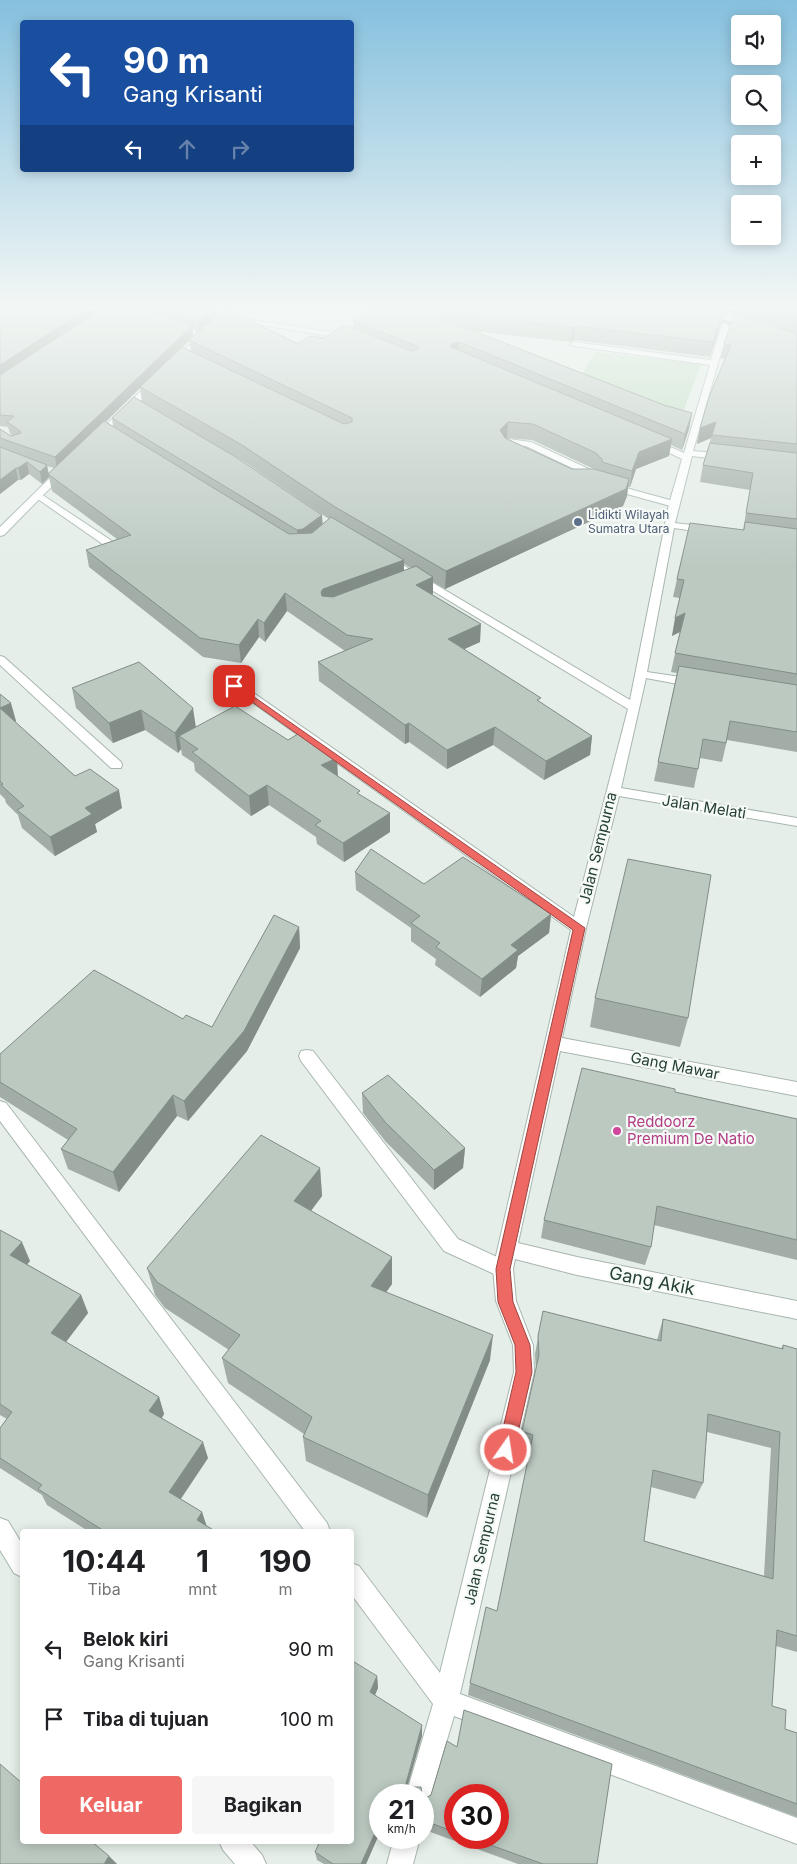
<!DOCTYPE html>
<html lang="id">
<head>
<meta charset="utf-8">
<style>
	body { margin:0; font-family:Inter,sans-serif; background:#f6f6f6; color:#202124; height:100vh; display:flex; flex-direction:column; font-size:19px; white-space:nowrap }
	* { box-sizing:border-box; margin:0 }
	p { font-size:16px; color:#757577 }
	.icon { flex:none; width:28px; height:28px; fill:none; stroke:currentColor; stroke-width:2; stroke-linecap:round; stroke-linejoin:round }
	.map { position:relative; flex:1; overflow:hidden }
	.panel { position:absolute; left:20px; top:1529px; width:334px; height:315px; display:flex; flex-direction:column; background:#fff; border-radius:5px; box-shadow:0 2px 12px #0003 }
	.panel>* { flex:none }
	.banner { position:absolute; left:20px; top:20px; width:334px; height:152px; border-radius:5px; box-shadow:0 2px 12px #0003; background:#1a4fa0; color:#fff; overflow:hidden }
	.tools { position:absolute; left:731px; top:15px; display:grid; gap:10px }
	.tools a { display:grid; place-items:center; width:50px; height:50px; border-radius:5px; background:#fff; box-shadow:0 2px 12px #0003; font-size:25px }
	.speed { position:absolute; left:369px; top:1784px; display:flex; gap:10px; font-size:25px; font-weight:700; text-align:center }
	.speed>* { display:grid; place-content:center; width:65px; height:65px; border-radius:50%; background:#fff; box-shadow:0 2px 12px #0003; line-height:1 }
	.speed small { font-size:12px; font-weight:400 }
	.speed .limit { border:8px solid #d22; background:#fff; color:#111 }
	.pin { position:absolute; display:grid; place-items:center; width:42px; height:42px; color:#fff; margin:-21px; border-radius:10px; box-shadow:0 2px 8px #0006 }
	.me { position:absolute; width:55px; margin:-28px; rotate:13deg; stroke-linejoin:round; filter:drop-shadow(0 0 4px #0008) }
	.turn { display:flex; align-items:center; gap:18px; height:105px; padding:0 20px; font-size:22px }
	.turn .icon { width:65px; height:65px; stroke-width:2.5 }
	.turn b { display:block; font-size:35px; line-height:42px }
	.lanes { display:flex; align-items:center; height:48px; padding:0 20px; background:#0003; justify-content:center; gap:25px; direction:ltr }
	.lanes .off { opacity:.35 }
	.eta { display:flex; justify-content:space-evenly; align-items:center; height:85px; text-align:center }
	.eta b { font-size:30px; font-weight:700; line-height:35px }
	.button { display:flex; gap:10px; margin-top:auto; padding:10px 20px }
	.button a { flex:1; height:58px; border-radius:5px; background:#ee6963; color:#fff; font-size:20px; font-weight:700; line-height:58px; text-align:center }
	.button a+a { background:#f6f6f6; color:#202124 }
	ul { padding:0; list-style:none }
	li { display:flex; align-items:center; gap:15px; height:70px; padding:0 20px }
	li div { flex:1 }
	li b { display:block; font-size:19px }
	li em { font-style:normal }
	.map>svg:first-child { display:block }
</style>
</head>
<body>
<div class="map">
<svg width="797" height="1864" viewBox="0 0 797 1864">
	<rect width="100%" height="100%" fill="#e5eee8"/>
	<polygon fill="#bfdec1" points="595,352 701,364 679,423 577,383"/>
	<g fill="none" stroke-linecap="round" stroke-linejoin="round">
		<g stroke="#a8b6ae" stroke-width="2">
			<g id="service">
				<polygon points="233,317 349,335 353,337 349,339 236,321 232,319"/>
				<polygon points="508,439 531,442 593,471 599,477 595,483 589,483 587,481 589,477 587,475 526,446 510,445 514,451 510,454 501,446"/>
				<polygon points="608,483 677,502 679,504 674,507 605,488 605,484"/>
				<polygon points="38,492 112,541 112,545 104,545 35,497 33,495"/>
				<polygon points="307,1050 313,1051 458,1239 510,1263 513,1269 510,1275 503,1278 444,1251 301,1061 299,1056 301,1051"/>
			</g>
		</g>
		<g stroke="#a8b6ae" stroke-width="2">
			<g id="minor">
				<path d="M132,308H141L206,336C198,341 141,315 132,308Z"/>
				<polygon points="730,310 737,312 731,322 718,363 693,451 726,454 730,457 726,460 692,456 675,523 708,527 713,530 708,533 674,528 647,672 694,679 700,683 694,687 646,678 621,788 797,818 797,826 619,796 586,928 562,1038 797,1082 797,1096 560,1051 518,1243 577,1257 797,1301 797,1319 577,1275 515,1259 513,1269 516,1301 533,1345 534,1372 460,1694 797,1818 797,1844 454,1716 428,1804 422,1807 422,1795 406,1795 433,1704 351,1594 351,1563 359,1566 440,1673 514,1372 513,1345 496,1301 493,1269 571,930 228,685 230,682 238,682 574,917 628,709 382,560 387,557 391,558 630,700 669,504 682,459 647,442 654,440 684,453 710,365 574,346 570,344 574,342 711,360 723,322"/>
				<polygon points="0,656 4,657 121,762 122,765 121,768 111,768 0,665"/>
				<polygon points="0,1101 6,1103 327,1523 330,1531 305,1531 0,1121"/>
				<polygon points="0,1518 8,1521 22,1544 22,1577 14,1573 0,1550"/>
				<polygon points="394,1838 420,1838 413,1864 387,1864"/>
				<polygon points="219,1841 250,1841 262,1855 266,1864 235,1864 223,1850"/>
			</g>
		</g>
		<g stroke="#a8b6ae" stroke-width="2">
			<g id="tertiary">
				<polygon points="231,308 239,308 177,366 171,366 171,362"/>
				<polygon points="152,380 159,382 100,441 94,441 94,437"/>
				<polygon points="63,467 66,468 66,472 4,535 0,536 0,527 60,468"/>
			</g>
		</g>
		<g stroke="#c2cac6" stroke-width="2">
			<g id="primary">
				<polygon points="683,308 693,308 752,329 745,331"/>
				<polygon points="717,308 727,308 759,319 752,321"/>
			</g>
		</g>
		<use href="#service" fill="#fff" fill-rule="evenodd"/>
		<use href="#minor" fill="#fff" fill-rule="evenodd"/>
		<use href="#tertiary" fill="#fff" fill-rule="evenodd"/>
		<use href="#primary" fill="#6ba289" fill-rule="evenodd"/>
	</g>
	<g fill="#a1ada6" fill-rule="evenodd">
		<path d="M0,308H216L217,315L298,344L324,338L353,328V320L372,308H727L726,313L724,316H722L721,323L710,357L574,340L570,342L474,331L664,405L692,413L689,429L682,450L671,445L669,456L636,469L630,487H628L627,496L623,506L445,589L433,582V594L432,595L480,642L464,649L541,703L592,736L590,755L544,780L493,745L447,769L409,742L405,744L319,681L318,662L345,651L287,611L265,642L259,637L241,663L203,657L89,567L86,550L117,539L52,491L49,477L42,484L29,474L21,480H18L0,494V429L11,436H13L10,433L8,427L0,426ZM192,328L199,331L193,336ZM189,341L191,351L182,347ZM140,388L142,402L112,418L113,426L106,422ZM185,427L243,461L329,519L323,525ZM506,438L532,440L594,469H572ZM47,466L54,468L49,474ZM404,564L411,568L404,571Z"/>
		<polygon points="731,308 797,308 797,752 727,740 722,762 700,758 694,788 654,781 677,673 671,672 680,631 672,636 680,598 673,597 677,579 743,530 750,490 700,482 703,465 711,438 697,444 700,428 725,359 721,358 724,344 736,313 736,309"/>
		<polygon points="72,688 196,728 338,776 360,795 390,832 344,862 317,844 316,837 269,805 251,816 195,771 194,763 182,755 181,749 178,753 145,730 113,743 76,708"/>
		<polygon points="0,694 16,721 15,722 75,776 122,808 95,824 97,832 55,856 22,828 18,815 6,803 5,799 0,794"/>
		<polygon points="355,872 424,884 551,914 549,933 518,956 516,968 480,997 435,965 436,959 411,941 411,928 356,890"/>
		<polygon points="299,927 300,948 247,1051 188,1121 177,1116 119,1192 68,1169 61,1149 68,1140 0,1097 0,1054 183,1019 212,1027"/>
		<polygon points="595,998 688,1018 680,1047 590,1027"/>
		<polygon points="675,1092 797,1119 797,1260 654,1225 651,1247 645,1265 541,1238 544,1220"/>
		<polygon points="362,1093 465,1148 463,1168 434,1190 386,1142 363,1113"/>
		<polygon points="320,1168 322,1196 311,1211 392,1284 386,1292 490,1360 427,1518 306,1461 303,1437 304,1434 228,1383 222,1358 229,1350 165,1308 155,1295 147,1268"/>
		<polygon points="0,1230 30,1261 27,1264 81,1295 88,1313 66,1342 159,1397 164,1414 162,1418 208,1458 181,1499 202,1512 206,1526 215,1531 88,1531 47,1505 42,1495 0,1468 0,1428 7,1419 0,1415"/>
		<path d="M543,1311L657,1340L663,1319L781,1349L783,1345L797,1349V1652L776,1646L772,1706L785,1729L797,1733V1817L468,1695L470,1683L497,1611L530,1451L519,1447L536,1370L535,1354ZM707,1432L771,1448L764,1576L644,1541L651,1487L695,1499L703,1483Z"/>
		<polygon points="377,1676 378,1688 375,1695 422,1736 380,1795 380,1832 366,1864 324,1864 317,1860 315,1852 351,1841"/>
		<path d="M464,1710L612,1764L597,1864H518L422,1829V1800L431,1795L447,1741L457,1747ZM455,1795H498V1838H455Z"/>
	</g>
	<g fill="#838d87">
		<polygon points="88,308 105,308 0,378 0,365"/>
		<polygon points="215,308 216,308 217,317 200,331 198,321"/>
		<polygon points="726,308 727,308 726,313 724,316"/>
		<polygon points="723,309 721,323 710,357 713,342"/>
		<polygon points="192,326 193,337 141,387 140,387 140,388 57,469 55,457"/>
		<polygon points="576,326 574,340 570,342 572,327"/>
		<polygon points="459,342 459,356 450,362 451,344"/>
		<polygon points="692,413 689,429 682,450 685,434"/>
		<polygon points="508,422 507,438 499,446 500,430"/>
		<polygon points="716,422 711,438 697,444 700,428"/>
		<polygon points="672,439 669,456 636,469 630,487 632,471 639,452"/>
		<polygon points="27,462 29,474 21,480 18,468"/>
		<polygon points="47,465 49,477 42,484 40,472"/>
		<polygon points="16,468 18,480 0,494 0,480"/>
		<polygon points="629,479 627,496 623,506 445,589 446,571"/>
		<polygon points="322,515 323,528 297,543 297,530"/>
		<polygon points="404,560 404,578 324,607 321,592 323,589"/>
		<polygon points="433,577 433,594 416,603 416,585"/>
		<polygon points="285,593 287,611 265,642 264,623"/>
		<polygon points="685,613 682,631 672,636 675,618"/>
		<polygon points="258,619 259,637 241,663 239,645"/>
		<polygon points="481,624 480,642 447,657 448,639"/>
		<polygon points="11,703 16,721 5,726 0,708"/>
		<polygon points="193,708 196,728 179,736 181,749 178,753 175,733"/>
		<polygon points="141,710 145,730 113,743 109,723"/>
		<polygon points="409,723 409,742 405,744 405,725"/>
		<polygon points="495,727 493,745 447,769 447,750"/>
		<polygon points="592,736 590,755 544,780 546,761"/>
		<polygon points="337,758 338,777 321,765"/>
		<polygon points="267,785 269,805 251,816 249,796"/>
		<polygon points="119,790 122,808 95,824 97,832 55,856 50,837 85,808"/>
		<polygon points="390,813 390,832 344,862 343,843"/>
		<polygon points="551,914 549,933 518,956 516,968 480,997 482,979 511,945"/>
		<polygon points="299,927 300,948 247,1051 188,1121 184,1101"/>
		<polygon points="173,1095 177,1116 119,1192 113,1172"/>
		<polygon points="465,1148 463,1168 434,1190 434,1170"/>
		<polygon points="320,1168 322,1196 297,1229 294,1201"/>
		<polygon points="22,1242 30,1261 19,1274 10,1255"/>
		<polygon points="392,1257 392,1284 372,1312 371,1286"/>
		<polygon points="81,1295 88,1313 59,1351 51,1333"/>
		<polygon points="493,1335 490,1360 427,1518 428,1495"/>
		<polygon points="159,1397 164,1414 155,1428 149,1411"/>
		<polygon points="203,1442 208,1458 175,1507 169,1492"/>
		<polygon points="202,1512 207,1527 197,1520"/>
		<polygon points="377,1676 378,1688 371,1704 370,1692"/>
		<polygon points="422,1725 422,1736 405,1795 405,1787"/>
		<polygon points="380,1822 380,1832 366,1864 361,1864"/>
		<polygon points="109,1856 117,1864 104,1864"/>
	</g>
	<g fill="#bbc9c1" stroke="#838d87" fill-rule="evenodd">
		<polygon points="0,308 88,308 0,365"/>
		<polygon points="103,308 144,308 192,326 55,457 0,438 0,429 11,436 21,433 20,431 7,422 14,416 0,415 0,375"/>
		<polygon points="167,308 215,308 198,321"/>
		<polygon points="225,308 298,344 310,336 324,338 343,326 351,327 411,351 418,349 419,347 353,320 372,308 719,308 723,309 713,342 576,326 572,327 441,313 440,318 664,405 692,413 685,434 459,342 451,344 451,347 672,439 639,452 632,471 602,462 602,459 596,453 533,424 508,422 500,430 505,438 572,469 594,469 629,479 626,489 446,571 335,507 242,445 140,387 182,347 344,424 352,422 352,418 189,340"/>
		<polygon points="742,308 753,308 797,323 797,326"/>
		<polygon points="775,308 797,308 797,315"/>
		<polygon points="734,313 797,334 797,444 712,435 716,422 700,428 709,397 731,345 724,344"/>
		<polygon points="134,397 234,456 322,515 303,529 297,530 112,418"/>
		<polygon points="104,421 289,534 312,533 331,517 404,560 323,589 321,592 322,596 333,597 416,566 433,577 416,585 481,624 448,639 541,698 537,700 592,736 546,761 495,727 447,750 409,723 405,725 318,662 373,639 347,635 285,593 264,623 258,619 239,645 200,638 86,550 131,535 48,474"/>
		<polygon points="710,443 797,453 797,519 746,513 753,473 703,465"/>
		<polygon points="0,447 47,465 40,472 27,462 18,468 16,468 0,480"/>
		<polygon points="745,522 797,529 797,674 675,653 685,613 675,618 684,580 677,579 690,523 744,530"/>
		<polygon points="139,662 193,708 175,733 141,710 109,723 72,688"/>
		<polygon points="679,666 797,685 797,732 730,721 726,743 703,739 698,769 658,762"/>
		<polygon points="0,694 11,703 0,708"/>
		<polygon points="235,706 288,740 298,734 337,758 321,765 360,791 357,793 390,813 343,843 315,825 321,821 267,785 249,796 192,752 198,749 179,736"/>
		<polygon points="0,708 75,776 90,769 119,790 85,808 92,814 50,837 17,810 24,806 1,785 3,784 0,781"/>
		<polygon points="371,849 424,884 463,857 551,914 511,945 518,950 482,979 436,947 440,943 411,923 420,916 355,872"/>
		<polygon points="628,859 711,875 688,1018 595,998"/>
		<polygon points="274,915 299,927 244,1031 184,1101 173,1095 113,1172 61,1149 77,1129 0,1082 0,1054 94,970 183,1019 186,1015 212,1027"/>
		<polygon points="582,1068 675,1089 675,1092 797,1119 797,1240 657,1206 651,1247 544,1220"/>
		<polygon points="388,1075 465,1148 434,1170 385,1122 362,1093"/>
		<polygon points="261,1135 320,1168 294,1201 392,1257 371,1286 493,1335 428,1495 303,1437 312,1417 222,1358 240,1335 157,1282 147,1268"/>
		<polygon points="0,1230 22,1242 10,1255 81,1295 51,1333 159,1397 149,1411 203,1442 169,1492 202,1512 197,1520 215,1531 104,1531 38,1489 42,1485 0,1458 0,1428 12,1412 0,1404"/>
		<path d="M543,1311L661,1341L663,1319L783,1349V1345L797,1349V1636L777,1630L772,1706L786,1710L785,1729L797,1733V1804L470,1683L486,1607L497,1611L533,1435L522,1431L539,1355L538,1336ZM708,1414L780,1432L773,1579L644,1541L653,1470L703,1483Z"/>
		<polygon points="351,1660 377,1676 370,1692 422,1725 405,1787 421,1787 422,1795 380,1795 380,1822 361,1864 333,1864 315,1852 320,1841 351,1841"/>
		<polygon points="464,1710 612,1764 597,1864 543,1864 471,1838 498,1838 498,1795 455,1795 455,1832 422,1820 422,1800 431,1795 447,1741 457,1747"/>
		<polygon points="0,1764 22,1783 22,1841 91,1841 109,1856 104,1864 0,1864"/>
	</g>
	<linearGradient id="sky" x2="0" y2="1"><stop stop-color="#85c0de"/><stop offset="0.54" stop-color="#f3f7f5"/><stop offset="1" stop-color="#f3f7f5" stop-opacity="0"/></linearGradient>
	<rect width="797" height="569" fill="url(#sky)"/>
	<polygon fill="#ee6963" stroke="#9b4440" points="234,683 585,928 510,1269 513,1302 530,1345 532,1372 514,1450 512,1455 506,1458 500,1455 498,1450 516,1372 515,1345 498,1302 496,1269 573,930 231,687 231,684"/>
	<circle fill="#5c6f8a" stroke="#f6faf7" stroke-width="2" cx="578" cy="522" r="5"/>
	<circle fill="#d1479c" stroke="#f6faf7" stroke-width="2" cx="617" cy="1131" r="5"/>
	<g text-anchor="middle" stroke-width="4.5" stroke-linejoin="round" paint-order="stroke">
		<g font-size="12" fill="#4e5e75" stroke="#f6faf7" text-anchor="start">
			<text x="588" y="519">Lidikti Wilayah<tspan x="588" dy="14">Sumatra Utara</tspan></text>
		</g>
		<g font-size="15" fill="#254033" stroke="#f6faf7">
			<text transform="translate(704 807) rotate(9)" y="5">Jalan Melati</text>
			<text transform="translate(598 848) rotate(-76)" y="5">Jalan Sempurna</text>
			<text transform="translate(675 1066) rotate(11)" y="5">Gang Mawar</text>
			<text transform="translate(482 1549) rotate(-77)" y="5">Jalan Sempurna</text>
		</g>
		<g font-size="15" fill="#b23c85" stroke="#f6faf7" text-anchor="start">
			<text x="627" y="1127">Reddoorz<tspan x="627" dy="17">Premium De Natio</tspan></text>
		</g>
		<g font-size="18" fill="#254033" stroke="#f6faf7">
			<text transform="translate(652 1281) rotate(11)" y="6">Gang Akik</text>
		</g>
	</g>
</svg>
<div class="tools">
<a><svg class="icon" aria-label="sound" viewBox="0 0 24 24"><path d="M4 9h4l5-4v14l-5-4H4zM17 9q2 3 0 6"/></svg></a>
<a><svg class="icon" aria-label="search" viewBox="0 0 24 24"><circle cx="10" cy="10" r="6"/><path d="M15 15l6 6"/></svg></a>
<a>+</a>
<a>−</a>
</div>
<div class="speed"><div>21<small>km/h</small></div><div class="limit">30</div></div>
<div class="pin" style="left:234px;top:686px;background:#d93025"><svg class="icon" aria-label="arrive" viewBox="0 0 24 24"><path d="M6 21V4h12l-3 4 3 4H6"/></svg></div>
<svg class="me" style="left:506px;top:1450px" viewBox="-20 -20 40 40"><circle r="17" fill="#ee6963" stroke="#fff" stroke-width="3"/><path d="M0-11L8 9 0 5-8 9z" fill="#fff"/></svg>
<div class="banner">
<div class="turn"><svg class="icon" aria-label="left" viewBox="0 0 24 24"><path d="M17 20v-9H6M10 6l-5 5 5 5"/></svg><div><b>90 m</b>Gang Krisanti</div></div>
<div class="lanes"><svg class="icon" aria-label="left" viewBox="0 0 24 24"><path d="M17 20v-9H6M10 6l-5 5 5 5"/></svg><svg class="icon off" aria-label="ahead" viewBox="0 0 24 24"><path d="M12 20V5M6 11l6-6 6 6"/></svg><svg class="icon off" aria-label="right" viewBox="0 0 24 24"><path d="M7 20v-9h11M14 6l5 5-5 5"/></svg></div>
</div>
<section class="panel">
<div class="eta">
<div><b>10:44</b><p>Tiba</p></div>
<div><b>1</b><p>mnt</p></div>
<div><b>190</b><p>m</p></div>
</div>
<ul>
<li><svg class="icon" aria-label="left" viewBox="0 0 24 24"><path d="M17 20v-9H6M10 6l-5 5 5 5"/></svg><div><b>Belok kiri</b><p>Gang Krisanti</p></div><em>90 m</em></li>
<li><svg class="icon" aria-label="arrive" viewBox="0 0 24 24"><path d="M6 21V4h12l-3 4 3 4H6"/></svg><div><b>Tiba di tujuan</b></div><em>100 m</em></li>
</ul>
<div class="button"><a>Keluar</a><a>Bagikan</a></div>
</section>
</div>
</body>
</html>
